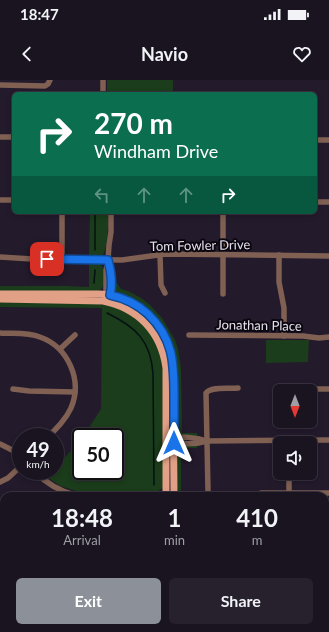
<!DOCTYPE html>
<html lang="en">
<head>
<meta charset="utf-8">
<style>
	body { margin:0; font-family:Lato,sans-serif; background:#27212e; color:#f1f3f6; height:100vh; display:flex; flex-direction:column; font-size:15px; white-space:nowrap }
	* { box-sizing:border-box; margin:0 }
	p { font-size:13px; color:#9f9ea5 }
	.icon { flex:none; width:22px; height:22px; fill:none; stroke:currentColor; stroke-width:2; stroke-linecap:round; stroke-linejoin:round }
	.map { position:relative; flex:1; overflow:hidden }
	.side { position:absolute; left:0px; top:412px; width:329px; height:140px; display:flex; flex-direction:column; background:#1a1421; border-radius:12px 12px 0 0; box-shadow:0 2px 6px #0003,0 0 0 1px #38333f }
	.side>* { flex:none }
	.top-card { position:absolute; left:12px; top:12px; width:305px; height:122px; border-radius:6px; box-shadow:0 2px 6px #0003,0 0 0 1px #38333f; background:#0b6e4f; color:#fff; overflow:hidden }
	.needle { width:26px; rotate:180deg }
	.buttons { position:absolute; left:273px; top:304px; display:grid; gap:8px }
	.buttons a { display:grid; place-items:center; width:44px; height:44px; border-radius:6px; background:#1a1421; box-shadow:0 2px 6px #0003,0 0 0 1px #38333f; font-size:20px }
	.speed { position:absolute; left:12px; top:348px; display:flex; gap:8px; font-size:20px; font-weight:700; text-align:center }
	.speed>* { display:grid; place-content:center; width:52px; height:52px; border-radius:50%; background:#1a1421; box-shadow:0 2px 6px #0003,0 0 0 1px #38333f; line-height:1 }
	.speed small { font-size:10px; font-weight:400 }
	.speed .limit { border:2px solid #111; border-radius:6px; background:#fff; color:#111 }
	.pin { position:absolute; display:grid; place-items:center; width:34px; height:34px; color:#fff; margin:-17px; border-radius:8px; box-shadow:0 2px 6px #0006 }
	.me { position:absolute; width:44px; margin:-22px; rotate:0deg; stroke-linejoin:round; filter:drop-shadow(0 0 3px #0008) }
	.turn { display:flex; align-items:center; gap:14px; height:84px; padding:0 16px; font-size:18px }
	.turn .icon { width:52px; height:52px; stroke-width:2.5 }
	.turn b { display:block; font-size:28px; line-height:34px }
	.lanes { display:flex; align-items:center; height:38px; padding:0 16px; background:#0003; justify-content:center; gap:20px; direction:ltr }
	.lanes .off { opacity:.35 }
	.eta { display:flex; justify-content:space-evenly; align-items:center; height:68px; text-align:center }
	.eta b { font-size:24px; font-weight:700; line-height:28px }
	.action { display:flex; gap:8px; margin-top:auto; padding:8px 16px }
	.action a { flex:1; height:46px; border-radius:6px; background:#8c9099; color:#fff; font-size:16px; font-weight:700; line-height:46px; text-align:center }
	.action a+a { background:#27212e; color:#f1f3f6 }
	.status { display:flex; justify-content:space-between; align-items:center; height:28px; padding:0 20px; background:#1a1421; direction:ltr }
	.status svg { height:11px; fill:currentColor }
	header { display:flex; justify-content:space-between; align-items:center; height:52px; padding:0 16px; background:#1a1421; font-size:18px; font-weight:700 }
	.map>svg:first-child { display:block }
</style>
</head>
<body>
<div class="status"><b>18:47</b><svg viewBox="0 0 49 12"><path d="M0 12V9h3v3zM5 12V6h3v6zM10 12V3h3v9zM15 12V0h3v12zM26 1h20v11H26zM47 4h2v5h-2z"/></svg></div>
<header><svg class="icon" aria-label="back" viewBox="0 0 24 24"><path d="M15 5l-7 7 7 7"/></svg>Navio<svg class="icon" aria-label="heart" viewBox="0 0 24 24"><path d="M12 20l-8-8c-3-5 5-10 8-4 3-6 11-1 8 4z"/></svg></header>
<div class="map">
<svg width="329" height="552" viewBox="0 0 329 552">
	<rect width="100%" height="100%" fill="#231a2c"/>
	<g fill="#1b3d1b">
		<rect x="107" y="0" width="66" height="14"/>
		<path d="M90,132H107L108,135C109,141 107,173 102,176C99,177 93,176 89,176Z"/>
		<path d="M89,183C93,183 99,182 102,186C104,189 104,203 103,206C102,209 101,209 98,211H0V206H66L89,207Z"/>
		<path d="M114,197H116V202L121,209L128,211L141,218L150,225L162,238L175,260L178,269L181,288L182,352L183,353H197V356L180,355L177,351C177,339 177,326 176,314C176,284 175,255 151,234C143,226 127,219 117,213L114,207Z"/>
		<polygon points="0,222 99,224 115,227 134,237 148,249 159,269 163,287 163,408 158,411 76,411 60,406 47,397 52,391 55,391 55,388 81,360 81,391 115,391 115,357 83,357 101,329 102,228 0,227"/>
		<polygon points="266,260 309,260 308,282 266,283"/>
		<polygon points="197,365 197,368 181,368 181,416 177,416 177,369 181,366"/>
	</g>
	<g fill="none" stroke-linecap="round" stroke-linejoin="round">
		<g stroke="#041012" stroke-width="1.5">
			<polyline points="95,170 95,132"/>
			<polyline points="94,203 95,190"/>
			<path d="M107,233C136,247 151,261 153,294L154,405"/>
		</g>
		<g stroke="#7f6053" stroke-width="5.5">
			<polyline points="0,5 45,6 48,4 50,0"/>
			<polyline points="103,14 103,0"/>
			<polyline points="0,57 14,57"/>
			<polyline points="315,60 329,60"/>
			<polyline points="0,120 14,120"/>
			<polyline points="315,122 329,122"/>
			<polyline points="160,175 161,205 165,213"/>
			<polyline points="279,175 279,202 284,228 284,256"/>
			<polyline points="0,177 32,179 122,180 165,174 329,176"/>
			<polyline points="62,180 62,132"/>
			<polyline points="223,214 223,132"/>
			<polyline points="106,217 106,190 108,180 109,165 111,152 111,132"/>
			<path d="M108,219C114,209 111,191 109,180"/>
			<path d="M0,253C13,254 27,252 40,257C68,267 83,300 71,328C66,339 57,348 48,357"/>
			<polyline points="189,255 303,256 319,258 329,257"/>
			<polyline points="60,269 75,255"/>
			<polyline points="13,309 29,311 75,312"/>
			<polyline points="293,309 329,309"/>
			<path d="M170,359C181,356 196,357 207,361"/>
			<path d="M166,361C179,364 194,365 207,361L329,360"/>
			<polyline points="0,364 12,370 21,378"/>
			<path d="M34,391C46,403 58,411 75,415H168"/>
			<polyline points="289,393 289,413"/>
			<polyline points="0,402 8,398 21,386"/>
			<path d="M208,411L206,313C211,306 229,309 238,308"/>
			<polyline points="261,413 329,413"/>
			<polyline points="325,468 329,468"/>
			<polyline points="0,531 4,531"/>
			<polyline points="311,551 329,550"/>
			<polyline points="19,552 19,548"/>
			<polyline points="63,552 64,548"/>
			<polyline points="153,552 155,548"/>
		</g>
		<g stroke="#e2a187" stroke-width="7">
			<path d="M0,214H100C142,217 167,247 173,286L174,416"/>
			<path d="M0,219L103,221C138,228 161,252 166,288V416"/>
			<polyline points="105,552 108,548"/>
			<polyline points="114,552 116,548"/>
		</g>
	</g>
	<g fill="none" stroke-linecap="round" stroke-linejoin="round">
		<g stroke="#114b97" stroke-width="10">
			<path id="route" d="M47,179L108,180C111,191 113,204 110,215C125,218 137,224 148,234C173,258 174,282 174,314C174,330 174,346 174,363"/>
		</g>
		<use href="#route" stroke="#1a73e8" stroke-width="7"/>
	</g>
	<g text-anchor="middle" stroke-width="4" stroke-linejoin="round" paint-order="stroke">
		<g font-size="13" fill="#e5dfec" stroke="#0b070f">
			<text transform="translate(200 165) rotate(-1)" y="5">Tom Fowler Drive</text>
			<text transform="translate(259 245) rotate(1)" y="5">Jonathan Place</text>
		</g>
	</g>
</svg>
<div class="buttons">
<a><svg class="needle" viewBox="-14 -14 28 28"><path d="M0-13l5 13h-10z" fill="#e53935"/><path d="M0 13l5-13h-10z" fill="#9f9ea5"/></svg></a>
<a><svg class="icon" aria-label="sound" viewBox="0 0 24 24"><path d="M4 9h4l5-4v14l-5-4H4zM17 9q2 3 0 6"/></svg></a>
</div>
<div class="speed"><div>49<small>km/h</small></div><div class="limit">50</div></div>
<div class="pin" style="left:47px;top:179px;background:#d93025"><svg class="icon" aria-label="arrive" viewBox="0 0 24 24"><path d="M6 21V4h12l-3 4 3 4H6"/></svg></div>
<svg class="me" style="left:174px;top:363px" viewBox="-20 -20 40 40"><path d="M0-17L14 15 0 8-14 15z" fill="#1a73e8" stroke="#fff" stroke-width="4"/></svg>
<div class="top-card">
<div class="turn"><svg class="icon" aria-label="right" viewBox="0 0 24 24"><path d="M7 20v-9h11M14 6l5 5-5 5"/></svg><div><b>270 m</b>Windham Drive</div></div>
<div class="lanes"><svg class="icon off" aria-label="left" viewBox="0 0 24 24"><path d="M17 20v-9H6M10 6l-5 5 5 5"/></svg><svg class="icon off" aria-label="ahead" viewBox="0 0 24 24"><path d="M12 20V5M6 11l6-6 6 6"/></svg><svg class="icon off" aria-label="ahead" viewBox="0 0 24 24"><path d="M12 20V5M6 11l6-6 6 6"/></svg><svg class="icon" aria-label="right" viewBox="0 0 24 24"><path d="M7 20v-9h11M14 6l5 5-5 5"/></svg></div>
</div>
<section class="side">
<div class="eta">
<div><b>18:48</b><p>Arrival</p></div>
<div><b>1</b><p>min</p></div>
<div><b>410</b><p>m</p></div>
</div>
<div class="action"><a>Exit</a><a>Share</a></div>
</section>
</div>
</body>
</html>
